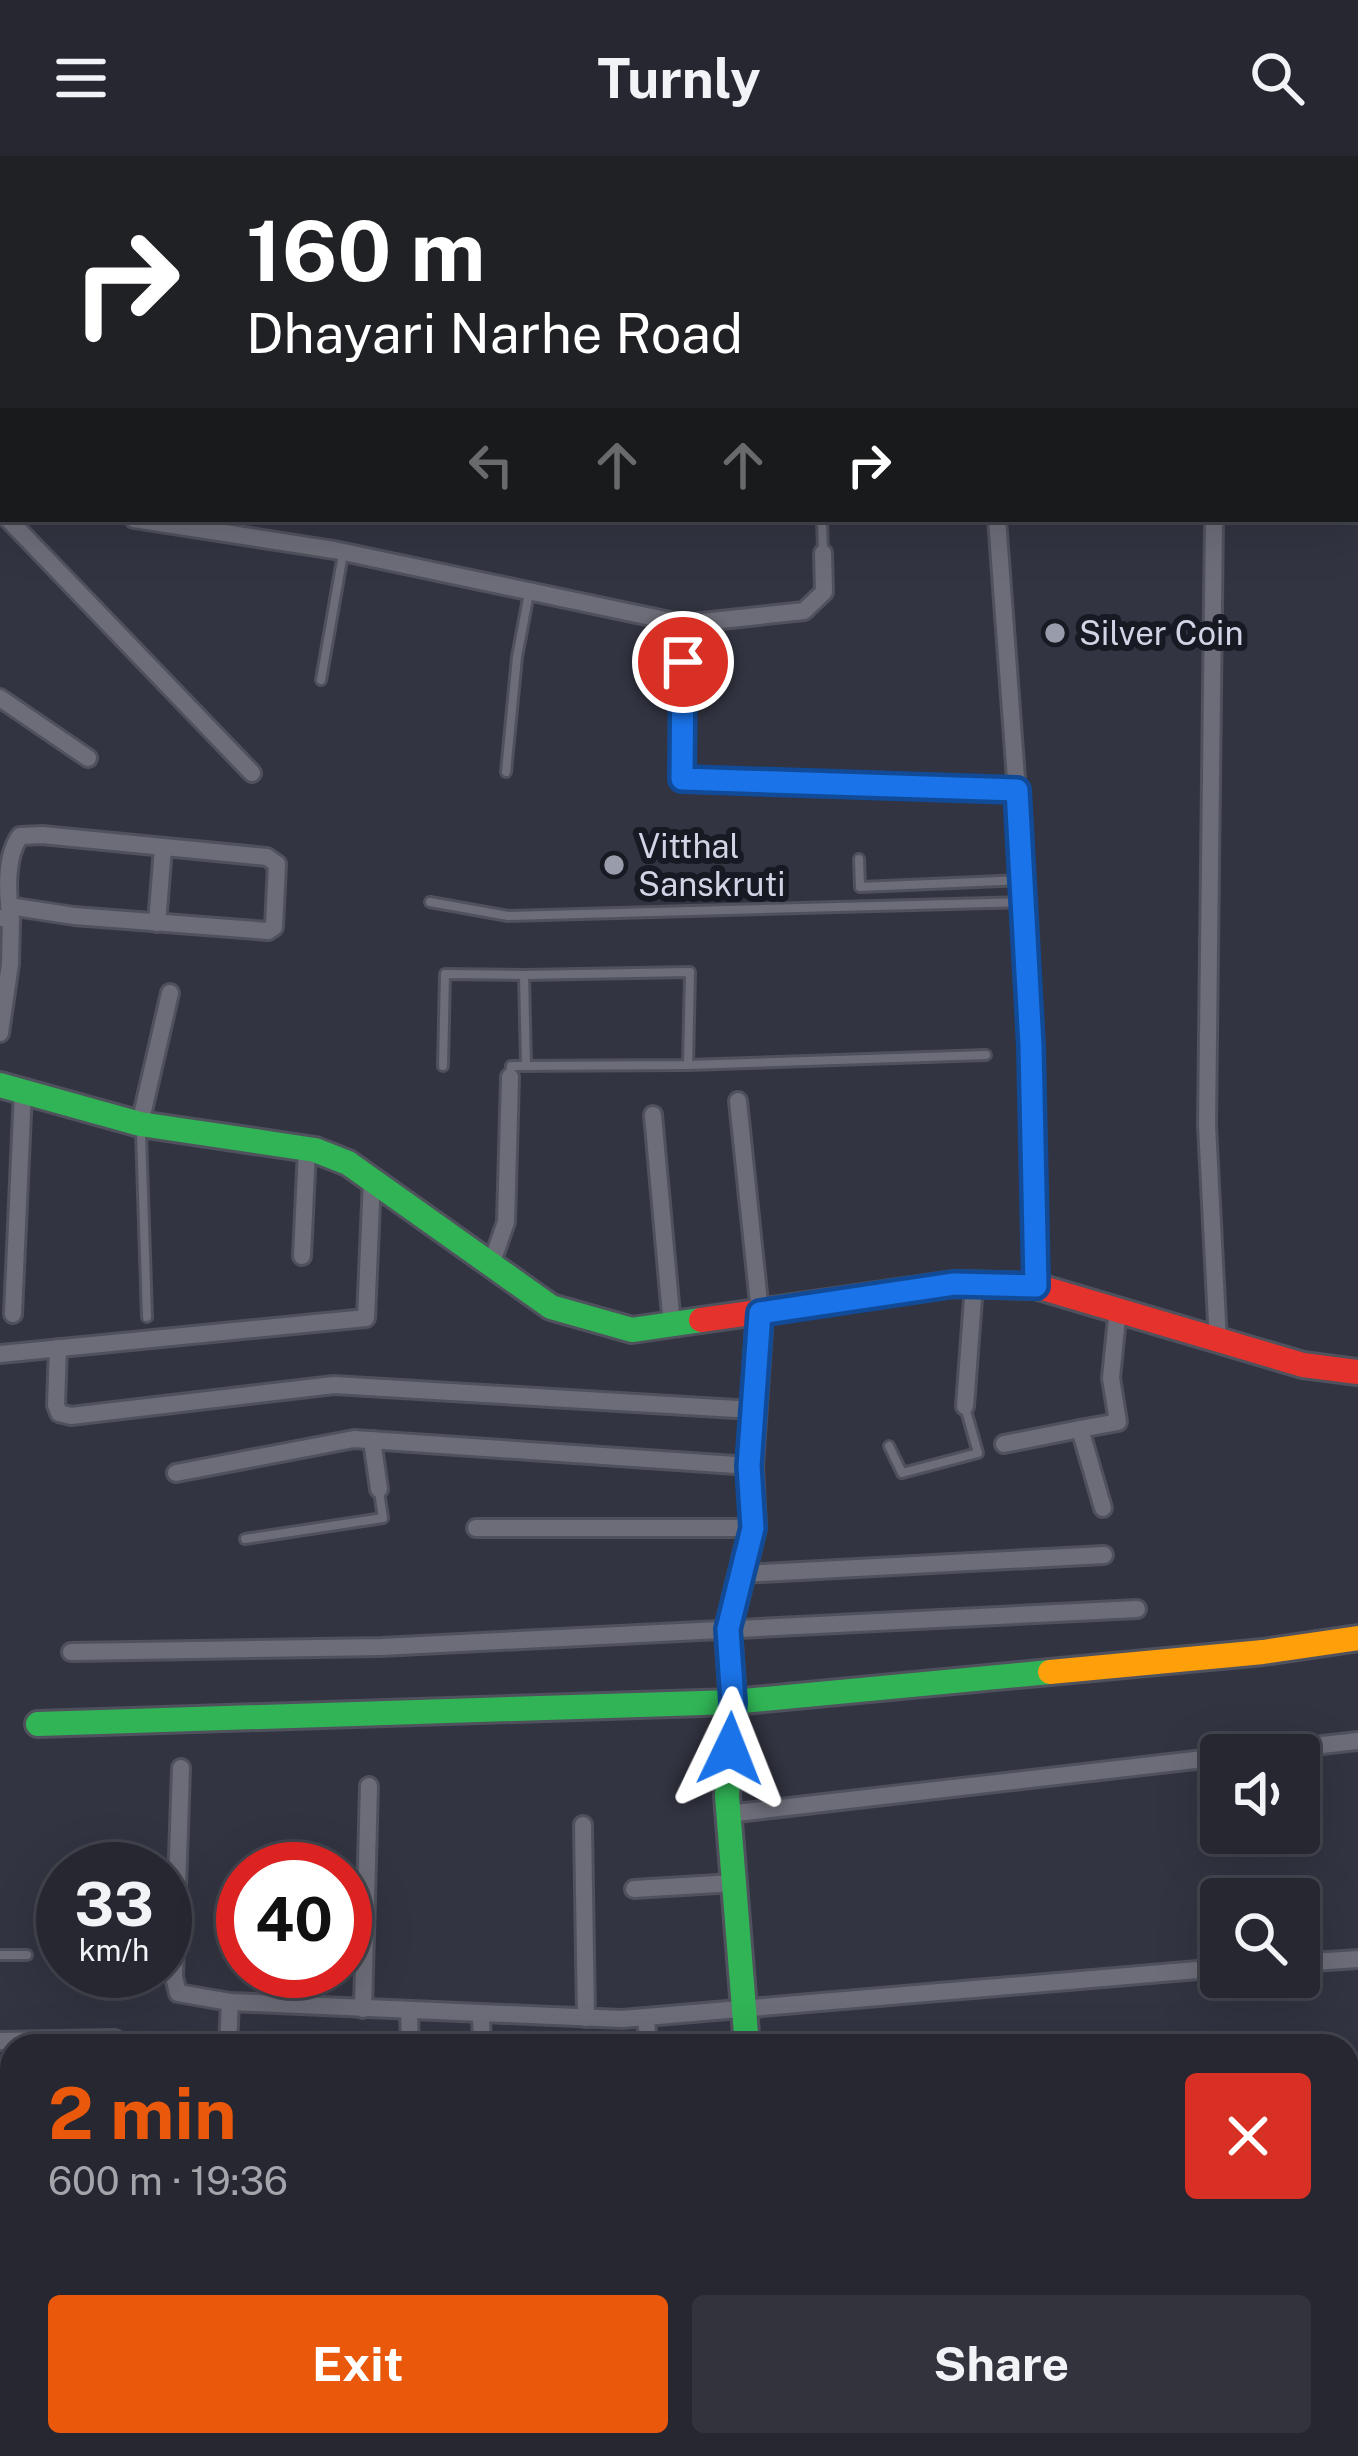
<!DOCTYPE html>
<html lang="en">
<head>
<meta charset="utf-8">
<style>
	body { margin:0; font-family:"Public Sans",sans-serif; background:#32333d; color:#f1f3f6; height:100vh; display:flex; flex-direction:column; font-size:45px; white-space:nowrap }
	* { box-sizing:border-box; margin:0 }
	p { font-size:39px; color:#a4a5ab }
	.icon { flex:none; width:66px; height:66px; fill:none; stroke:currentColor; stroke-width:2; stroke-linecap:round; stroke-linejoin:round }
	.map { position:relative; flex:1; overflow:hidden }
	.details { position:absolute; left:0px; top:1878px; width:1359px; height:423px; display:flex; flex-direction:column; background:#262731; border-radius:36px 36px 0 0; box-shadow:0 12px 48px #0002,0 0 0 3px #42444d }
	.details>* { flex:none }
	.banner { position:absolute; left:0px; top:0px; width:1359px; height:366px; box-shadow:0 12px 48px #0002,0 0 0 3px #42444d; background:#202124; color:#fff; overflow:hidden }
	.tools { position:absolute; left:1200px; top:1578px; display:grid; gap:24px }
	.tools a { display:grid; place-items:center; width:120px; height:120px; border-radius:12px; background:#262731; box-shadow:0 12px 48px #0002,0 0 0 3px #42444d; font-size:60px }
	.speed { position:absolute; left:36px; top:1686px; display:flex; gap:24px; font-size:60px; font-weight:700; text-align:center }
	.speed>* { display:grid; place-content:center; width:156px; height:156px; border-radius:50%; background:#262731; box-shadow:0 12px 48px #0002,0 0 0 3px #42444d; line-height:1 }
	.speed small { font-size:30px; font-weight:400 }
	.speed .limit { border:18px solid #d22; background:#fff; color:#111 }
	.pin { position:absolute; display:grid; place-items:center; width:102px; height:102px; color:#fff; margin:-51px; border:6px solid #fff; border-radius:50%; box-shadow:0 3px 12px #0007 }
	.me { position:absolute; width:132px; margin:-66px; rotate:2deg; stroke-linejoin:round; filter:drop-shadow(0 0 9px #0008) }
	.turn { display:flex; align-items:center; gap:42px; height:252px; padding:0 48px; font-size:54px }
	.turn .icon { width:156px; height:156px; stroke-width:2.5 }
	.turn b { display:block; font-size:84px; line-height:102px }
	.lanes { display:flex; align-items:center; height:114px; padding:0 48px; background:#0003; justify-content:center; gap:60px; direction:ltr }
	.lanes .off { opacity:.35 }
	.round { display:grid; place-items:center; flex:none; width:126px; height:126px; border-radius:12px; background:#32333d }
	.overview { display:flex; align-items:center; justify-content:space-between; height:204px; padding:0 48px }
	h1 { font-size:72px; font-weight:700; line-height:90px; color:#ea580c }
	.cta { display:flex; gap:24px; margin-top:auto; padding:24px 48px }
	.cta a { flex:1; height:138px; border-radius:12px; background:#ea580c; color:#fff; font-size:48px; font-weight:700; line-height:138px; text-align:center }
	.cta a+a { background:#32333d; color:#f1f3f6 }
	header { display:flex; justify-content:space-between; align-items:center; height:156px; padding:0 48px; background:#262731; font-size:54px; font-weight:700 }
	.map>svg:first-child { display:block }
</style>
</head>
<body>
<header><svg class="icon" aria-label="menu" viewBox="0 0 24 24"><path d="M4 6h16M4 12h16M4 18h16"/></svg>Turnly<svg class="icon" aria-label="search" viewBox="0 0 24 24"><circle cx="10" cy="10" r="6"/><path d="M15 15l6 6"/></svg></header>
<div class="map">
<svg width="1358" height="2300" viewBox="0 0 1358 2300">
	<rect width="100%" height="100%" fill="#323441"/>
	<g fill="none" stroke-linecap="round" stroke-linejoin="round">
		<g stroke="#4f515d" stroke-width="14">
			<g id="lane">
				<polyline points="822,363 823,396"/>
				<polyline points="321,524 343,398"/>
				<polyline points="506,616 517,501 529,437"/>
				<polyline points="859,703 860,731 1022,724"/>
				<polyline points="430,746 508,760 1024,746"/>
				<polyline points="688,909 986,899"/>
				<polyline points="443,910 445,818 524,819"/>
				<polyline points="510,919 511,910 688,909 690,816 524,819 526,909"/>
				<polyline points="141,976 147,1161"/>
				<polyline points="889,1290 902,1317 978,1297 965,1251"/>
				<polyline points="245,1383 383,1362 379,1335"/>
				<polyline points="0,1799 27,1799"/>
				<polyline points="1347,1912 1358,1912"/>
				<polyline points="0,2083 12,2084"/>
				<polyline points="0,2192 12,2193"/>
				<polyline points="155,2300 156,2289"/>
			</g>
		</g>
		<g stroke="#4f515d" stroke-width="22">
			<g id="street">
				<polyline points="778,0 778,3"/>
				<polyline points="868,3 868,0"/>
				<polyline points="1206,3 1206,0"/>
				<polyline points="0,21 3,21"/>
				<polyline points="0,100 3,100"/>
				<polyline points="0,342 3,343"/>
				<polyline points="8,363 252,617"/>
				<polyline points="134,363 334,394 684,468 682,623 1017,635"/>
				<polyline points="997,363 1025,746 1036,1130"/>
				<polyline points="1214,363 1207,969 1218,1186"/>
				<polyline points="684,468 804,455 824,436 823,397"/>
				<polyline points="0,542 88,602"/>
				<path d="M9,750L74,760L268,775L274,771L277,708L267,701L42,679L20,680C5,701 7,738 11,763"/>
				<polyline points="157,767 163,692"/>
				<polyline points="0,877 10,808 11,763 1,762"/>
				<polyline points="738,945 760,1157"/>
				<polyline points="653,959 672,1170"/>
				<polyline points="140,968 170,837"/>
				<polyline points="302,1100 307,993"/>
				<polyline points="491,1109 506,1066 510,921"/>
				<polyline points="13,1158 23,935"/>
				<polyline points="58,1192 56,1249 59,1257 71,1260 334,1229 753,1254"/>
				<polyline points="0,1198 366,1162 372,1024"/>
				<polyline points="965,1250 974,1129"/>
				<polyline points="372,1284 379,1333"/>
				<polyline points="1004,1288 1080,1273"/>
				<polyline points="176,1317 354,1283 750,1310"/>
				<polyline points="1103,1352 1080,1273 1118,1266 1111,1222 1118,1152"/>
				<polyline points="476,1372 753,1372"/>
				<polyline points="742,1418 1104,1399"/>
				<polyline points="71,1496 381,1491 1137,1453"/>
				<polyline points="1235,1599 1358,1585"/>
				<polyline points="181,1612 174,1821 178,1837 230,1846 622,1863 1221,1812"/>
				<polyline points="728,1658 1221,1601"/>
				<polyline points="583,1669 586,1862"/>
				<polyline points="634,1733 734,1727"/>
				<polyline points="1299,1807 1358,1803"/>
				<polyline points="363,1853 369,1630"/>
				<polyline points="409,1855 410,1890"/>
				<polyline points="481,1858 482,1890"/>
				<polyline points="646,1861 648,1890"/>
				<polyline points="0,1885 115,1883"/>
				<polyline points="228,1890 230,1846"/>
				<polyline points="0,1990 12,1991"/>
				<polyline points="1347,2089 1358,2089"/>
				<polyline points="337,2289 337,2300"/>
				<polyline points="445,2289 445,2300"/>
				<polyline points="989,2289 1028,2300"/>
				<polyline points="758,2291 834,2289"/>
				<polyline points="90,2300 97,2289"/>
				<polyline points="231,2300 231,2289"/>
			</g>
		</g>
		<g stroke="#4f515d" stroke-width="30">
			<g id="fast">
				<polyline points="0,929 140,968 315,994 348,1007 551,1151 632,1174 701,1164"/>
				<polyline points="38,1568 733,1546 1050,1516"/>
				<polyline points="747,1890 727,1640 733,1546 728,1473 753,1372 750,1310 760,1157"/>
				<polyline points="757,2300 758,2289"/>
			</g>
		</g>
		<g stroke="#4f515d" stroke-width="30">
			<polyline id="slow" points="1050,1516 1263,1496 1358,1482"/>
		</g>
		<g stroke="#4f515d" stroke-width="30">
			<polyline id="jam" points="701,1164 954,1128 1036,1130 1303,1209 1358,1216"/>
		</g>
		<g stroke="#6b6d77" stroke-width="3" stroke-dasharray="9 6" stroke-linecap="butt">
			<polyline points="0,2269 12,2252"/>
			<polyline points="51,2289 52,2300"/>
		</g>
		<use href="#lane" stroke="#6c6d78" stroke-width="8"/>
		<use href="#street" stroke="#6c6d78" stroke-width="16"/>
		<use href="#fast" stroke="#30b455" stroke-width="24"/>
		<use href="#slow" stroke="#ff9f0a" stroke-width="24"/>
		<use href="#jam" stroke="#e5322d" stroke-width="24"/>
	</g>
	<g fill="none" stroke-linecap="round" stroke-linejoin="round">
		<g stroke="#114b97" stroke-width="30">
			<polyline id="route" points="683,506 682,623 1017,634 1031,890 1036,1130 954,1128 760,1157 749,1310 753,1372 728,1473 733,1546 730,1593"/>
		</g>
		<use href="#route" stroke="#1a73e8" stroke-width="21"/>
	</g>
	<g fill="#999cab" stroke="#171923" stroke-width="4.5">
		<circle cx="1055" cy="477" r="12"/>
		<circle cx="614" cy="709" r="12"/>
	</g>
	<g text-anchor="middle" stroke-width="12" stroke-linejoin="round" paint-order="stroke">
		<g font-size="33" fill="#d1d4e4" stroke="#171923" text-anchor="start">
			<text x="1079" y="489">Silver Coin</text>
			<text x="638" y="702">Vitthal<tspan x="638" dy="38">Sanskruti</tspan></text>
		</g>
	</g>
</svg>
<div class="tools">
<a><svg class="icon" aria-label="sound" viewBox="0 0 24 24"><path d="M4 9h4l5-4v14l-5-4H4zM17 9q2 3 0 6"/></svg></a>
<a><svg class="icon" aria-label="search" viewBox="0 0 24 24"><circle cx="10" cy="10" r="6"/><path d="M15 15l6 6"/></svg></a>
</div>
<div class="speed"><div>33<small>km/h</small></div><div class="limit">40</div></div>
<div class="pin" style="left:683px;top:506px;background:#d93025"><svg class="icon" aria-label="arrive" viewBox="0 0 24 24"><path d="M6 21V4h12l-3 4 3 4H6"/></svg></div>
<svg class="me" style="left:730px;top:1593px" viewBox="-20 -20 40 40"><path d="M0-17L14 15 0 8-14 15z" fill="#1a73e8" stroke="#fff" stroke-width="4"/></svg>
<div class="banner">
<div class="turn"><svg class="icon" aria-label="right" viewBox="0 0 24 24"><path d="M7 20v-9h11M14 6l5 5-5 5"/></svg><div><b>160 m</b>Dhayari Narhe Road</div></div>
<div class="lanes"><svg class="icon off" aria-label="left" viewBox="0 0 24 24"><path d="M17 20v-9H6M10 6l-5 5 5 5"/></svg><svg class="icon off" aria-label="ahead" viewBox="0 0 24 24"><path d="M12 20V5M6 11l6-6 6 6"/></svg><svg class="icon off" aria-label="ahead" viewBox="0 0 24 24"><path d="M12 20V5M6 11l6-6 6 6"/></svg><svg class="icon" aria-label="right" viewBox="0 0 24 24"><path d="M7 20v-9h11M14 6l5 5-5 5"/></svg></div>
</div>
<section class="details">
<div class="overview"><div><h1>2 min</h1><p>600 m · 19:36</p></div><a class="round" style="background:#d93025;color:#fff"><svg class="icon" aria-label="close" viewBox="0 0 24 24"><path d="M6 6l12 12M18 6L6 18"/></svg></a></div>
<div class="cta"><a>Exit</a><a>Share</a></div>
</section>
</div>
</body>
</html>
